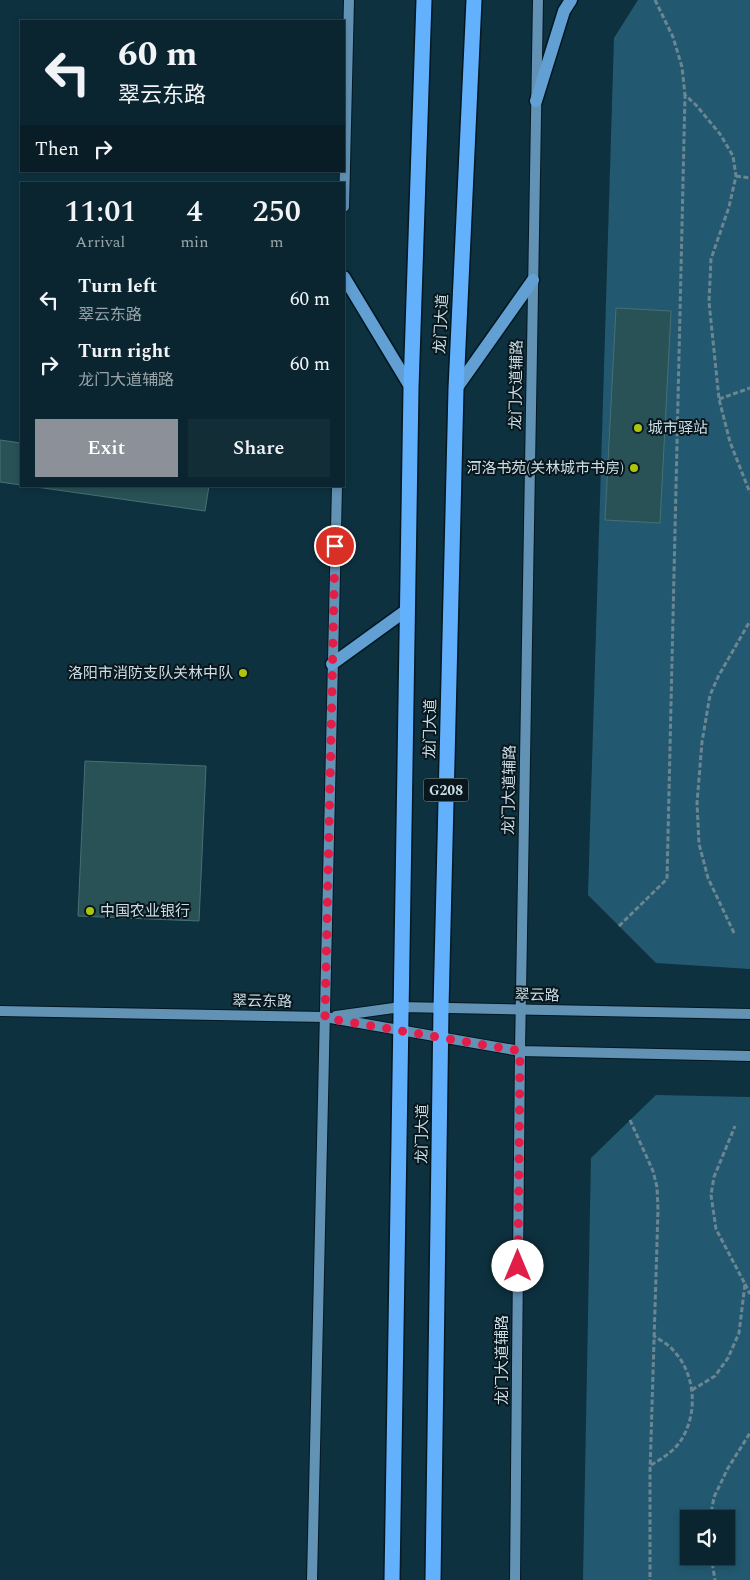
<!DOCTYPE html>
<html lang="en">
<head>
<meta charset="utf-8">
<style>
	body { margin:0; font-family:Spectral,"Noto Sans SC",serif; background:#132d37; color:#f1f3f6; height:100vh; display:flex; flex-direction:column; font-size:19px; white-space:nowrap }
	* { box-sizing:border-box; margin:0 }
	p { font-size:16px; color:#99a5aa }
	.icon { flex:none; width:28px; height:28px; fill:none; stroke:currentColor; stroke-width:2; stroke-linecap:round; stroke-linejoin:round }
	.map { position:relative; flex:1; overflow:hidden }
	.drawer { position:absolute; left:20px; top:182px; width:325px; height:305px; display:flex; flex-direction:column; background:#0a252f; border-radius:0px; box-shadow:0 2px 8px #0003,0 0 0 1px #2a424b }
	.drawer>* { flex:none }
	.guide { position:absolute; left:20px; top:20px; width:325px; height:152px; border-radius:0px; box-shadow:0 2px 8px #0003,0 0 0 1px #2a424b; background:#0a252f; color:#f1f3f6; overflow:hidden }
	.buttons { position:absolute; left:680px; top:1510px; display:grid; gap:10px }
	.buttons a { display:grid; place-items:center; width:55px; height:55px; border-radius:0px; background:#0a252f; box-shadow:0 2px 8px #0003,0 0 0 1px #2a424b; font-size:25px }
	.pin { position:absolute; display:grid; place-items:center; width:42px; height:42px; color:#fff; margin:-21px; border:2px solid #fff; border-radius:50%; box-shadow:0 1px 5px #0007 }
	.me { position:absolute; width:55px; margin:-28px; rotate:0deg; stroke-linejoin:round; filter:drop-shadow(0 0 4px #0008) }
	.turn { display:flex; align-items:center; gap:18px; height:105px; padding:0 15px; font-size:22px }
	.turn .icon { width:65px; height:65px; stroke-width:2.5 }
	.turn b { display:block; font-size:35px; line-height:42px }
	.then { display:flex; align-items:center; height:48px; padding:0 15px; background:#0003; gap:10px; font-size:19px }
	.eta { display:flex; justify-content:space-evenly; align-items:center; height:85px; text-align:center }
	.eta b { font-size:30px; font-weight:600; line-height:35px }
	.cta { display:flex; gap:10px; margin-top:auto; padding:10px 15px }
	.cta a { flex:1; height:58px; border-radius:0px; background:#8c9099; color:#fff; font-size:20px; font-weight:600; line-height:58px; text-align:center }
	.cta a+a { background:#132d37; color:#f1f3f6 }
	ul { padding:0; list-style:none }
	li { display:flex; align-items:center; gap:15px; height:65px; padding:0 15px }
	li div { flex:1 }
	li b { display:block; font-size:19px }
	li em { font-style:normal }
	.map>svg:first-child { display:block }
</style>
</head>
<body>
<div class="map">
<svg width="750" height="1580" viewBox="0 0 750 1580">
	<rect width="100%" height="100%" fill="#0e313f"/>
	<g fill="#225970" fill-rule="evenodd">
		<polygon points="638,0 750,0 750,969 656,963 588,895 614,38"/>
		<path d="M656,1095L750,1097V1580H583L591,1158ZM689,1519H726V1556H689Z"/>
	</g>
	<g fill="#295257" stroke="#477075">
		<polygon points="616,308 671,311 660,523 605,520"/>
		<polygon points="0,440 21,443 21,485 0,482"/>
		<polygon points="29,486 209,486 205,511"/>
		<polygon points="85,761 206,766 199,921 78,916"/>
	</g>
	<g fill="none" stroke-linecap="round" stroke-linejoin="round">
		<g stroke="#001822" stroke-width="12">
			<g id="secondary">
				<polyline points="344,207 349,0"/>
				<polyline points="0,1011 325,1017 520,1051 750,1056"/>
				<polyline points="336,1016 401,1007 750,1014"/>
				<polyline points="312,1580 337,486"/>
				<polyline points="515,1580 520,1051 538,0"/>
			</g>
		</g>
		<g stroke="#001822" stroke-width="15">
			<g id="primary">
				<polyline points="536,101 564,11 571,0"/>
				<polyline points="344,277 411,388"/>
				<polyline points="456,389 533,280"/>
				<polyline points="332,664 408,609"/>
			</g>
		</g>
		<g stroke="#001822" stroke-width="18">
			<g id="highway">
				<polyline points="392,1580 411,388 424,0"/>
				<polyline points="433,1580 441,1008 456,389 474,0"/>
			</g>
		</g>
		<g stroke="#6b8692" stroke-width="3" stroke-dasharray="5 2.5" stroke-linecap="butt">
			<polyline points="655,0 673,37 682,67 685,95 696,105 720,134 733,156 736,176 729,207 711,259 709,302 719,399 730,442 750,493"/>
			<polyline points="736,176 750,178"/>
			<polyline points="719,399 750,388"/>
			<polyline points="619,926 667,879 685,95"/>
			<polyline points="734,933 708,878 699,844 697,803 702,742 710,695 719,675 750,621"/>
			<polyline points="630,1120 653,1171 657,1187 658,1210 650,1472 650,1580"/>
			<polyline points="745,1284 750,1294"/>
			<polyline points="692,1390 715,1376 728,1358 739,1333 745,1284 716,1229 711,1195 714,1177 735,1126"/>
			<path d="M651,1465C663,1458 676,1450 683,1437C698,1410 695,1373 673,1350C668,1344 660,1340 654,1336"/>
			<polyline points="710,1519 714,1497 728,1468 750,1433"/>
			<polyline points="711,1556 715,1580"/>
		</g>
		<use href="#secondary" stroke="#6292b4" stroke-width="10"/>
		<use href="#primary" stroke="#629fd3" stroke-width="12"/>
		<use href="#highway" stroke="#63b0fc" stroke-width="15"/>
	</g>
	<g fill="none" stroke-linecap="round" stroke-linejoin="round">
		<polyline stroke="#e11d48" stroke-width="9" stroke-dasharray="0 16.2" points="335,546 325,1018 520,1051 518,1266"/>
	</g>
	<g fill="#adc60d" stroke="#09171d" stroke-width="2">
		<circle cx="638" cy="428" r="5"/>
		<circle cx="634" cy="468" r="5"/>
		<circle cx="243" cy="673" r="5"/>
		<circle cx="90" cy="911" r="5"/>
	</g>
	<g text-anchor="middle" stroke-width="4" stroke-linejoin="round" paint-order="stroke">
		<rect fill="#09171d" stroke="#91a2aa" stroke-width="1" x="423.5" y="778.5" width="45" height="23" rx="4"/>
		<g font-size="14" font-weight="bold" fill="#cbdee7">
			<text x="446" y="795">G208</text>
		</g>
		<g font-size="15" fill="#cbdee7" stroke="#09171d">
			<text transform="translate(441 324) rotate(-87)" y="5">龙门大道</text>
			<text transform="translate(516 385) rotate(-89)" y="5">龙门大道辅路</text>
			<text transform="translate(430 729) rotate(-89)" y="5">龙门大道</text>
			<text transform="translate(509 790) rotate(-89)" y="5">龙门大道辅路</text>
			<text transform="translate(537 995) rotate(1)" y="5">翠云路</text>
			<text transform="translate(262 1001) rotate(1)" y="5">翠云东路</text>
			<text transform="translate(422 1134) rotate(-89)" y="5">龙门大道</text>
			<text transform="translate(502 1360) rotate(-90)" y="5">龙门大道辅路</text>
		</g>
		<g font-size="15" fill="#cbdee7" stroke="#09171d" text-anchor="start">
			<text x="648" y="433">城市驿站</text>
			<text x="624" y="473" text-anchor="end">河洛书苑(关林城市书房)</text>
			<text x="233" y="678" text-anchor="end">洛阳市消防支队关林中队</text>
			<text x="100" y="916">中国农业银行</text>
		</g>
	</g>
</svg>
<div class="buttons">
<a><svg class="icon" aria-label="sound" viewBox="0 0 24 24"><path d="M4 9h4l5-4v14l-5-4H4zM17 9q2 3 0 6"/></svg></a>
</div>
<div class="pin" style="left:335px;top:546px;background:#d93025"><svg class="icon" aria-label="arrive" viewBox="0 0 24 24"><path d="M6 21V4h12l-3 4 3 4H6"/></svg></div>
<svg class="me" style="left:518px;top:1266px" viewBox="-20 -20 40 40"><circle r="19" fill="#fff"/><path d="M0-13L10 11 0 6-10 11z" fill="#e11d48"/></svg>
<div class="guide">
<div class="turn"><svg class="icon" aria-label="left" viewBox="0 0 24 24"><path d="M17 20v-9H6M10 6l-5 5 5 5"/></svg><div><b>60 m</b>翠云东路</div></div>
<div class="then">Then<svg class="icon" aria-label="right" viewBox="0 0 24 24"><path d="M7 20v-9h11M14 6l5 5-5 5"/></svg></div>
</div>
<section class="drawer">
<div class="eta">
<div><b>11:01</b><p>Arrival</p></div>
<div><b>4</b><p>min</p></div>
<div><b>250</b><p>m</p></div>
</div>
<ul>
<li><svg class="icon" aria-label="left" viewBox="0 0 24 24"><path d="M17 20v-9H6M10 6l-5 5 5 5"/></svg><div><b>Turn left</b><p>翠云东路</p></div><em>60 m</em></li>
<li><svg class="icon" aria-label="right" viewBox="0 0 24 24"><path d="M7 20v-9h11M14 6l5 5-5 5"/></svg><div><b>Turn right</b><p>龙门大道辅路</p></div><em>60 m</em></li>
</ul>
<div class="cta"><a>Exit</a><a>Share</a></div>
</section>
</div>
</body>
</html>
